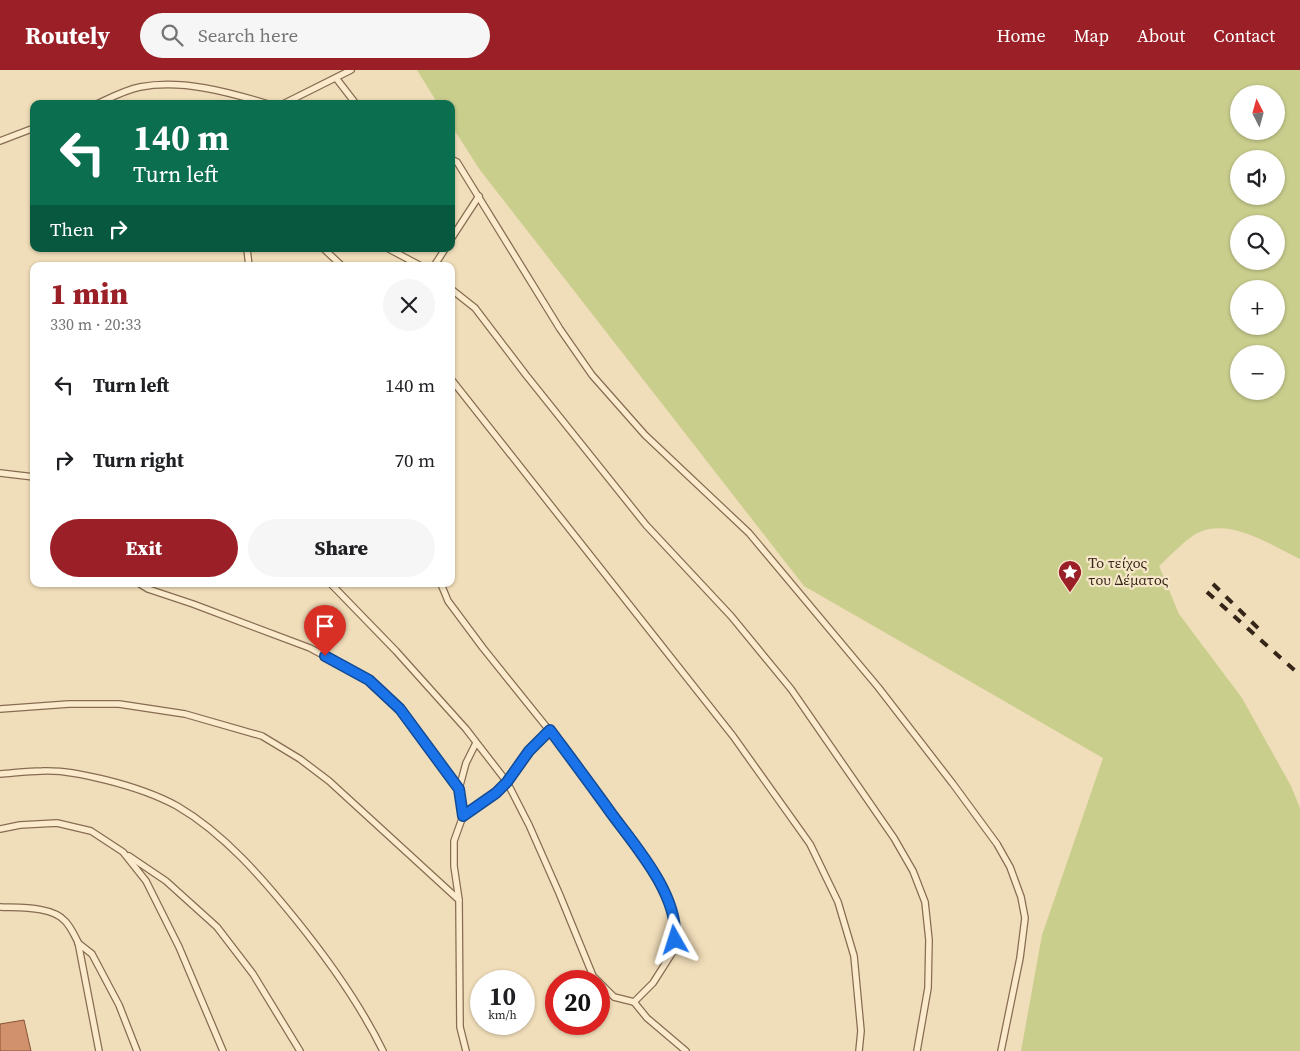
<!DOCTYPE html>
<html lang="en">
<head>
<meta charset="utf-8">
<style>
	body { margin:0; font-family:"Source Serif 4",serif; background:#f6f6f6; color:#202124; height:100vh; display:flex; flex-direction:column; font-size:19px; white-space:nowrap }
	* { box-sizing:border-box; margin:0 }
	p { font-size:16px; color:#757577 }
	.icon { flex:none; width:28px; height:28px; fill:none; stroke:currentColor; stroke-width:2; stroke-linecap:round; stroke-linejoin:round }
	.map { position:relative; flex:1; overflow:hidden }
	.panel { position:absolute; left:30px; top:192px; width:425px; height:325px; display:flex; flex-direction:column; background:#fff; border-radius:10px; box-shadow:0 1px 4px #0004 }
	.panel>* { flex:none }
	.hud { position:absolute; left:30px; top:30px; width:425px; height:152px; border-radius:10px; box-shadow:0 1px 4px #0004; background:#0b6e4f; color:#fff; overflow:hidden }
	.needle { width:32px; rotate:354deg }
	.buttons { position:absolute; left:1230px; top:15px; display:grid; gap:10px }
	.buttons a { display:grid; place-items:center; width:55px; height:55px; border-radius:50%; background:#fff; box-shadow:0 1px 4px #0004; font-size:25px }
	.speed { position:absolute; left:470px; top:900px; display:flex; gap:10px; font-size:25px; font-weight:700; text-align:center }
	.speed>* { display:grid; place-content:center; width:65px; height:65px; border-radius:50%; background:#fff; box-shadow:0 1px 4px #0004; line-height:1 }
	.speed small { font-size:12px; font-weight:400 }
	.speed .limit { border:8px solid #d22; background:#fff; color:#111 }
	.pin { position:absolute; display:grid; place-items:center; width:42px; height:42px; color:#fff; margin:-51px -21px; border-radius:50% 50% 50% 0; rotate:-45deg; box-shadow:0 0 5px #0007 }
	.pin .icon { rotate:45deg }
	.me { position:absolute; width:55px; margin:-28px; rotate:354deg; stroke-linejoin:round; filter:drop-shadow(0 0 4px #0008) }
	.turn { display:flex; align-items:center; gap:18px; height:105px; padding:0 20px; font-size:22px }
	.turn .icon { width:65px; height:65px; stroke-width:2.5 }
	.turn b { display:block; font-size:35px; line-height:42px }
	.then { display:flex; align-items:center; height:48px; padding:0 20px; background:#0003; gap:10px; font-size:19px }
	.round { display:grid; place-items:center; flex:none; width:52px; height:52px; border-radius:26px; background:#f6f6f6 }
	.head { display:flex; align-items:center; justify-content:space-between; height:85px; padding:0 20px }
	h1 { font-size:30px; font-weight:800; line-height:38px; color:#9a1f27 }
	.action { display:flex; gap:10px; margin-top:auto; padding:10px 20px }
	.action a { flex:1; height:58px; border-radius:30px; background:#9a1f27; color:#fff; font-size:20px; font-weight:800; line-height:58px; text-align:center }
	.action a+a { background:#f6f6f6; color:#202124 }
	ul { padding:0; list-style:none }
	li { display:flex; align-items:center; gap:15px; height:75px; padding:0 20px }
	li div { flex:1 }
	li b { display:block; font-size:19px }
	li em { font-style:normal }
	header { display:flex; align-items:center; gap:30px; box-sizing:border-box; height:70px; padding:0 25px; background:#9a1f27; color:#fff }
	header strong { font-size:24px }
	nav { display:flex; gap:28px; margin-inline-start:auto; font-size:18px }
	.search { width:350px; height:45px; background:#f6f6f6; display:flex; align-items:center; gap:12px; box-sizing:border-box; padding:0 18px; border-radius:28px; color:#757577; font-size:19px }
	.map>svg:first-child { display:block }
</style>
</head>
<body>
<header>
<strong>Routely</strong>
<div class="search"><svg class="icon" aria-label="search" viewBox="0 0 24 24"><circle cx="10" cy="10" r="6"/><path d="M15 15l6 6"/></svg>Search here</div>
<nav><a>Home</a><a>Map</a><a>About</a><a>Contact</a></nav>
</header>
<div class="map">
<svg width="1300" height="981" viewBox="0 0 1300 981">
	<rect width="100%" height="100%" fill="#f0ddb9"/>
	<path fill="#cace8d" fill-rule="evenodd" d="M417,0H1300V489C1270,475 1227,445 1194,465C1182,473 1170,486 1159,496L1179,544L1242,628L1291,716L1300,738V981H1021L1042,865L1103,688L804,516L480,100L451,55V34H438ZM1239,24H1276V61H1239ZM1239,89H1276V126H1239ZM1239,154H1276V191H1239ZM1239,219H1276V256H1239ZM1239,284H1276V321H1239Z"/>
	<polygon fill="#d1916c" stroke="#885337" points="24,950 31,981 0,981 0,954"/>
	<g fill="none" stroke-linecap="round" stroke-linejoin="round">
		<g stroke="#876c53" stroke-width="8">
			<g id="lane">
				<polyline points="336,8 356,34"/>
				<path d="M97,34C110,28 125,20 140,17C182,9 228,22 268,34"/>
				<polyline points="283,34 351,0"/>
				<polyline points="0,71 34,58"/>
				<polyline points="451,89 457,92 560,259 592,305 645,365 749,463 878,617 953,714 997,774 1010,797 1021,827 1025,848 1020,888 1001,981"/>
				<polyline points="451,169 479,126"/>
				<polyline points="247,179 249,196"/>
				<polyline points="324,179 342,196"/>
				<polyline points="389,179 421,196"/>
				<polyline points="434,196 445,179"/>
				<polyline points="451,219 475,238 526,305 646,455 731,546 791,619 894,768 913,801 925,832 929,870 928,918 917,981"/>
				<polyline points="451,309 733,666 810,774 838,832 854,886 861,961 859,981"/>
				<polyline points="0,403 34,407"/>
				<polyline points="140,514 148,519 193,534 310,578 369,610 399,639 459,719"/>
				<polyline points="331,514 396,581 466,659 507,712 529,755 559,823 593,906 598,911"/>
				<polyline points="441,514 448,531 483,578 549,660"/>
				<polyline points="0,639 69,634 119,634 185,644 262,666 300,689 329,711 459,830 460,957 466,981"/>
				<path d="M0,704C14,703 28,701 42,701C63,700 85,705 106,710C130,716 155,724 177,736C225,764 263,809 297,851C330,892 360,934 383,981"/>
				<polyline points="463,746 459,719 466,693 476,673"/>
				<polyline points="0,759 20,755 57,753 91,761 123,782 146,811 179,877 223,981"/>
				<polyline points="129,786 166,811 217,857 253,904 300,981"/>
				<polyline points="459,830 454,796 454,771 463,746 496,723 507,712 529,681 549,660 649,795 670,836 676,860 674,880 653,913 634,932 614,927 599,912"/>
				<path d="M0,837C19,838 52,836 65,851C71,857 74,865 78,872L99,981"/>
				<polyline points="78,873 92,884 119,935 137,981"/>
				<polyline points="634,932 647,948 686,981"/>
			</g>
		</g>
		<use href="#lane" stroke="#fbebcc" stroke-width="5.5"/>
		<g stroke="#352519" stroke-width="4" stroke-dasharray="9 9" stroke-linecap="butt">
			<polyline points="1213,514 1261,561"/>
			<polyline points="1207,522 1300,605"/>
		</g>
	</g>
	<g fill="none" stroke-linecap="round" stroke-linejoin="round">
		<g stroke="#114b97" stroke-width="12">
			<path id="route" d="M325,586L369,610L400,639L459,719L463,746L496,723L507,712L529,681L550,660C570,687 591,715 611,743C636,777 679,825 675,870"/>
		</g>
		<use href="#route" stroke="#1a73e8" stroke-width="9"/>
	</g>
	<defs>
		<g id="sight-pin" transform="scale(1.25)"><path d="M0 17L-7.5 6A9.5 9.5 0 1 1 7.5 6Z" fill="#9a1f27" stroke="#f7e7c9"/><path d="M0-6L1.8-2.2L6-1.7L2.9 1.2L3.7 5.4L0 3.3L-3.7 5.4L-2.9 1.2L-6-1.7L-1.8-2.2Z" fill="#fff"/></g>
	</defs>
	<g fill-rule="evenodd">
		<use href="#sight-pin" x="1070" y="502"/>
	</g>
	<g text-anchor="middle" stroke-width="4.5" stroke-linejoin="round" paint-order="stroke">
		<g font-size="15" fill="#352519" stroke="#f7e7c9" text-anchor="start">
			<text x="1088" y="498">Το τείχος<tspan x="1088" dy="17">του Δέματος</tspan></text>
		</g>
	</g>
</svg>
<div class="buttons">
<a><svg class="needle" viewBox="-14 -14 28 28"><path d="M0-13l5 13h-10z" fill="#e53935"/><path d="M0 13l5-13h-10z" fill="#757577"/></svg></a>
<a><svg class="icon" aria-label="sound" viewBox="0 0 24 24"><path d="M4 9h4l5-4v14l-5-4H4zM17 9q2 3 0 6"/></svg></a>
<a><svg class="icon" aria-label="search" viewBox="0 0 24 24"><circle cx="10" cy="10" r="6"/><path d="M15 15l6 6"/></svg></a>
<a>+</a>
<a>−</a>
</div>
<div class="speed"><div>10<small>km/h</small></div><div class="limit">20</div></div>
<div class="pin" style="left:325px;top:586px;background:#d93025"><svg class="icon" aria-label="arrive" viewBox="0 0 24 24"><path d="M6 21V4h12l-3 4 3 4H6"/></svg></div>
<svg class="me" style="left:675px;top:870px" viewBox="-20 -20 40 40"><path d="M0-17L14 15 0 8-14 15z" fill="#1a73e8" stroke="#fff" stroke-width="4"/></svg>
<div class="hud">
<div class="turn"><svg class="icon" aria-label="left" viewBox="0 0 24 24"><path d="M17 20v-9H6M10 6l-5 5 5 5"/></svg><div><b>140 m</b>Turn left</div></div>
<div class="then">Then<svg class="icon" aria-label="right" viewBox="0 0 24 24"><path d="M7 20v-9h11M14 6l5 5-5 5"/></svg></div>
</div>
<section class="panel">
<div class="head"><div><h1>1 min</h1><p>330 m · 20:33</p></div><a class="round"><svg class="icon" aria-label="close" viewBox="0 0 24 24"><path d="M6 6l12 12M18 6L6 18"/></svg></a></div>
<ul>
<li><svg class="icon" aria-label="left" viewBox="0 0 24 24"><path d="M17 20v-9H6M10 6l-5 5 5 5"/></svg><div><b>Turn left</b></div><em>140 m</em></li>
<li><svg class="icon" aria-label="right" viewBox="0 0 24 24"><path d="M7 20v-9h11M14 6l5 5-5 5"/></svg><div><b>Turn right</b></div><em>70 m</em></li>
</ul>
<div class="action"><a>Exit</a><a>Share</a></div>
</section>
</div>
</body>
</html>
